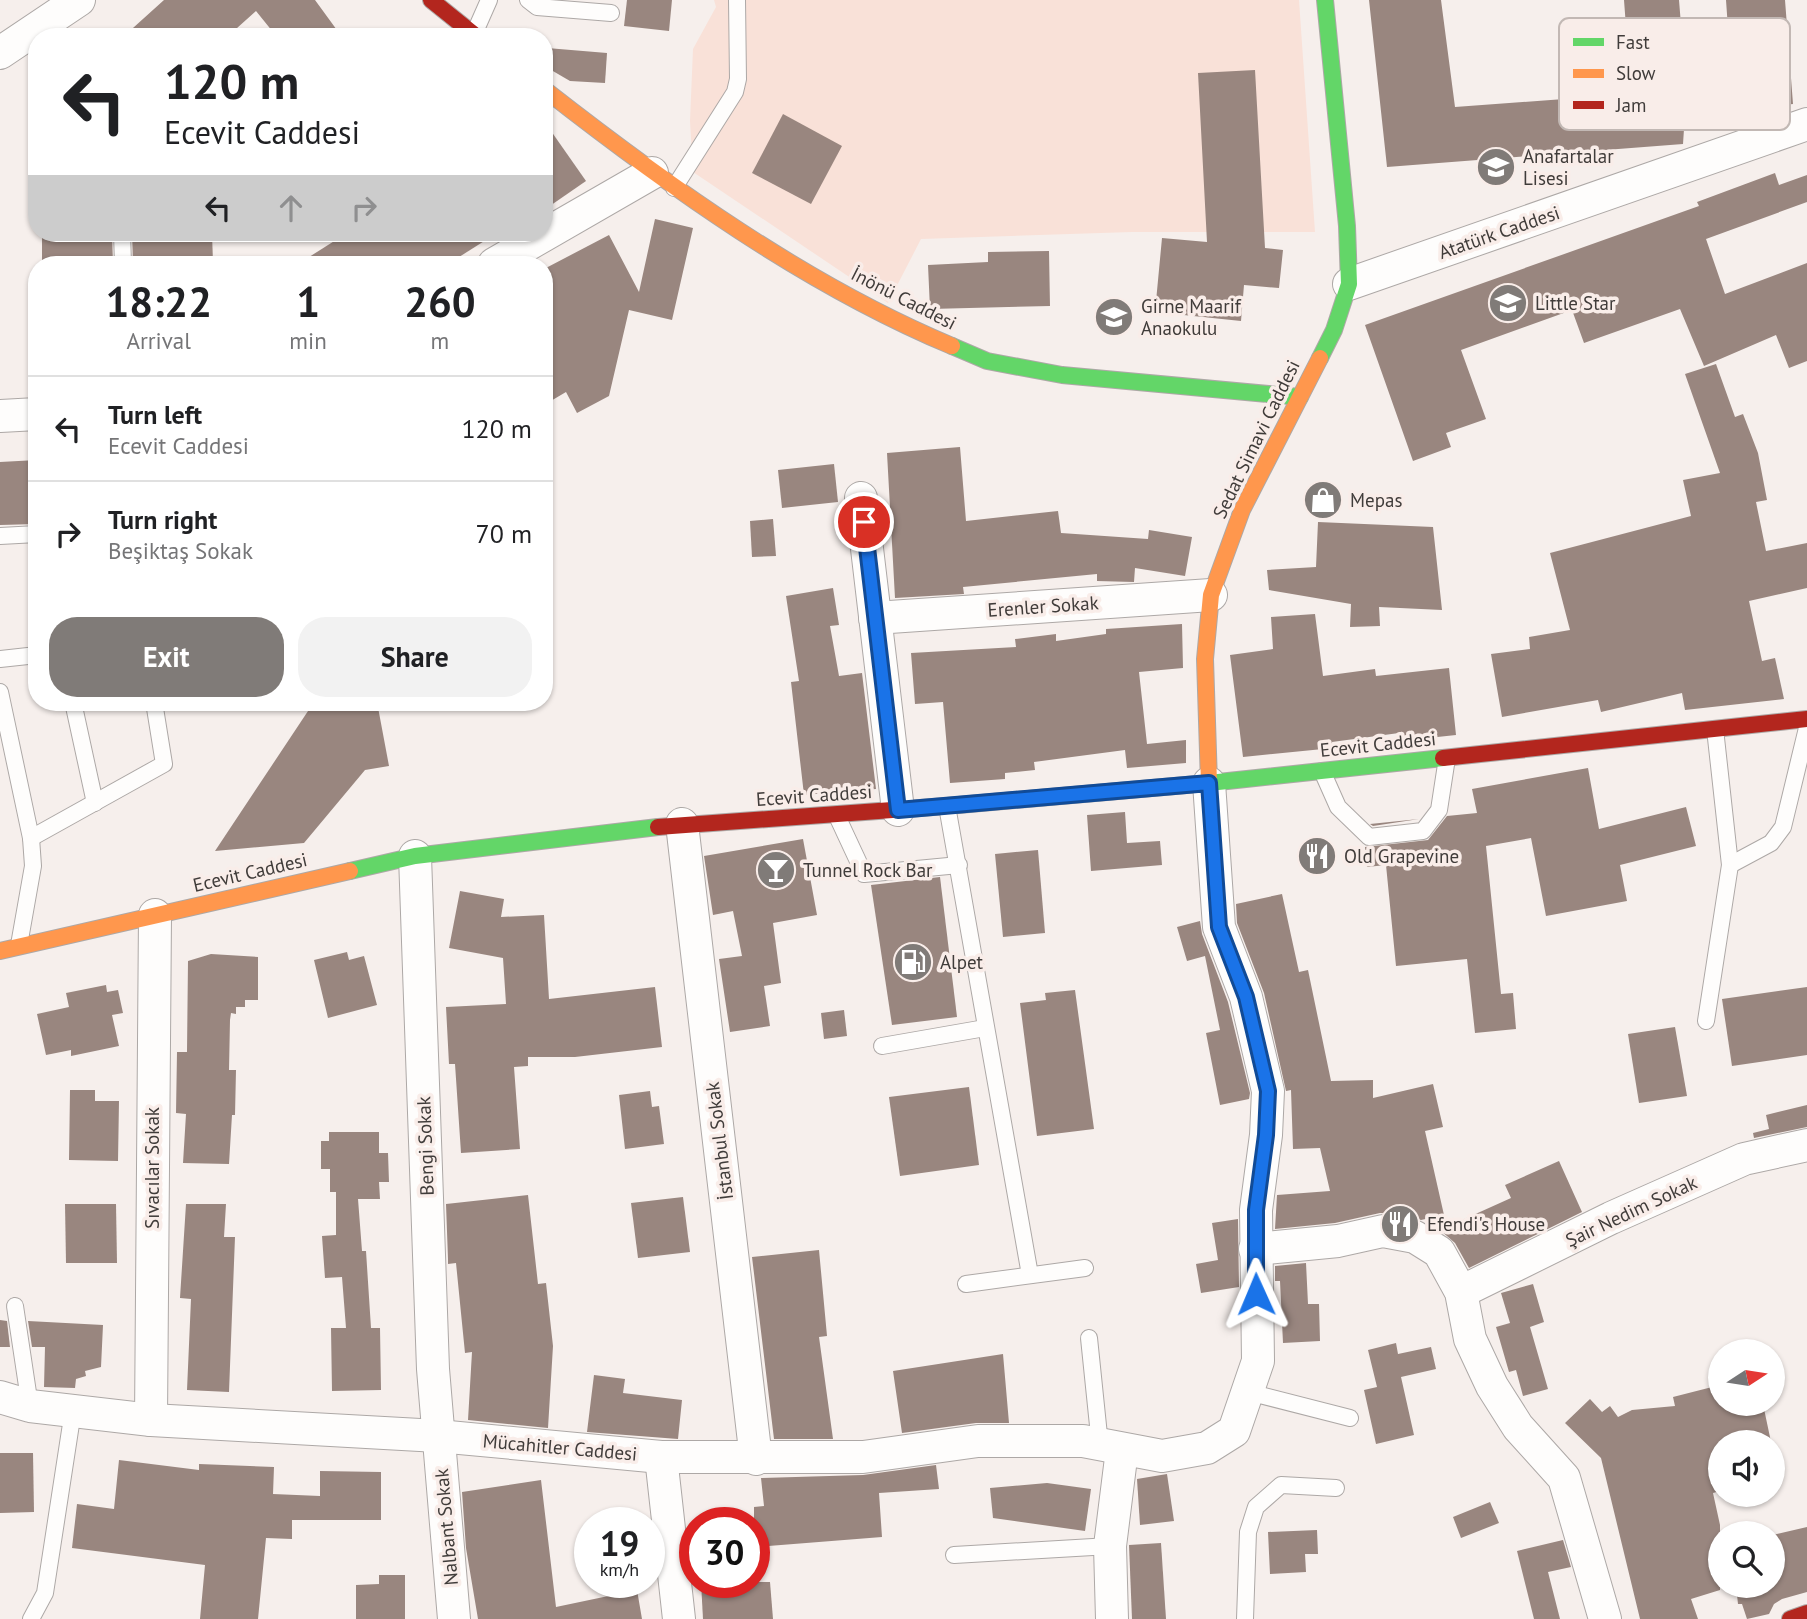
<!DOCTYPE html>
<html lang="en">
<head>
<meta charset="utf-8">
<style>
	body { margin:0; font-family:"PT Sans",sans-serif; background:#f2f2f2; color:#202124; height:100vh; display:flex; flex-direction:column; font-size:26px; white-space:nowrap }
	* { box-sizing:border-box; margin:0 }
	p { font-size:23px; color:#757577 }
	.icon { flex:none; width:38px; height:38px; fill:none; stroke:currentColor; stroke-width:2; stroke-linecap:round; stroke-linejoin:round }
	.map { position:relative; flex:1; overflow:hidden }
	.sheet { position:absolute; left:28px; top:256px; width:525px; height:455px; display:flex; flex-direction:column; background:#fff; border-radius:28px; box-shadow:0 2px 5px #0004 }
	.sheet>* { flex:none }
	.top-card { position:absolute; left:28px; top:28px; width:525px; height:214px; border-radius:28px; box-shadow:0 2px 5px #0004; background:#fff; color:#202124; overflow:hidden }
	.needle { width:46px; rotate:78deg }
	.controls { position:absolute; left:1708px; top:1339px; display:grid; gap:14px }
	.controls a { display:grid; place-items:center; width:77px; height:77px; border-radius:50%; background:#fff; box-shadow:0 2px 5px #0004; font-size:35px }
	.speed { position:absolute; left:574px; top:1507px; display:flex; gap:14px; font-size:35px; font-weight:700; text-align:center }
	.speed>* { display:grid; place-content:center; width:91px; height:91px; border-radius:50%; background:#fff; box-shadow:0 2px 5px #0004; line-height:1 }
	.speed small { font-size:18px; font-weight:400 }
	.speed .limit { border:10px solid #d22; background:#fff; color:#111 }
	.pin { position:absolute; display:grid; place-items:center; width:60px; height:60px; color:#fff; margin:-30px; border:4px solid #fff; border-radius:50%; box-shadow:0 2px 7px #0007 }
	.me { position:absolute; width:77px; margin:-38px; rotate:359deg; stroke-linejoin:round; filter:drop-shadow(0 0 5px #0008) }
	.turn { display:flex; align-items:center; gap:24px; height:147px; padding:0 21px; font-size:32px }
	.turn .icon { width:91px; height:91px; stroke-width:2.5 }
	.turn b { display:block; font-size:49px; line-height:60px }
	.lanes { display:flex; align-items:center; height:66px; padding:0 21px; background:#0003; justify-content:center; gap:35px; direction:ltr }
	.lanes .off { opacity:.35 }
	.eta { display:flex; justify-content:space-evenly; align-items:center; height:119px; text-align:center }
	.eta b { font-size:42px; font-weight:800; line-height:49px }
	.action { display:flex; gap:14px; margin-top:auto; padding:14px 21px }
	.action a { flex:1; height:80px; border-radius:28px; background:#807b78; color:#fff; font-size:28px; font-weight:800; line-height:80px; text-align:center }
	.action a+a { background:#f2f2f2; color:#202124 }
	ul { padding:0; list-style:none }
	li { display:flex; align-items:center; gap:21px; height:105px; padding:0 21px; border-top:2px solid #e0e0e0 }
	li div { flex:1 }
	li b { display:block; font-size:26px }
	li em { font-style:normal }
	.map>svg:first-child { display:block }
</style>
</head>
<body>
<div class="map">
<svg width="1807" height="1619" viewBox="0 0 1807 1619">
	<rect width="100%" height="100%" fill="#f6efec"/>
	<polygon fill="#f9e1d8" points="714,0 1299,0 1315,232 1132,232 921,239 888,303 693,172 690,121 693,49 716,7"/>
	<g fill="#99867f">
		<polygon points="164,0 315,0 342,37 277,37 256,11 227,37 123,37"/>
		<polygon points="627,0 672,0 669,31 624,26"/>
		<polygon points="1369,0 1441,0 1455,107 1631,94 1624,0 1679,0 1684,62 1730,57 1726,0 1785,0 1793,104 1685,114 1683,144 1387,167"/>
		<polygon points="547,48 607,53 605,83 570,81 546,67"/>
		<polygon points="1255,70 1265,248 1283,250 1279,288 1244,285 1241,321 1155,312 1162,238 1207,242 1198,73"/>
		<polygon points="783,114 842,146 811,204 752,173"/>
		<polygon points="544,121 586,181 544,210"/>
		<polygon points="1775,173 1779,185 1807,175 1807,202 1706,239 1725,294 1807,263 1807,361 1789,368 1776,335 1704,366 1680,309 1584,343 1572,310 1461,350 1486,419 1446,433 1451,447 1413,461 1365,325 1699,206 1697,202"/>
		<polygon points="655,219 693,228 672,320 629,310 609,396 577,413 566,392 544,405 544,269 609,235 639,292"/>
		<polygon points="42,233 112,233 113,264 42,264"/>
		<polygon points="132,233 212,233 213,263 133,264"/>
		<polygon points="347,233 497,233 448,264 298,264"/>
		<polygon points="1049,251 1050,306 930,309 928,265 988,262 988,252"/>
		<polygon points="1716,364 1735,417 1743,414 1758,453 1767,500 1756,502 1766,551 1807,543 1807,588 1749,601 1762,661 1775,658 1784,699 1685,710 1682,693 1601,712 1598,700 1502,717 1491,654 1530,649 1529,637 1570,630 1550,553 1691,516 1683,480 1720,473 1685,374"/>
		<polygon points="960,447 966,521 1058,511 1061,533 1148,539 1149,530 1192,537 1185,576 1135,568 1134,582 1097,581 1097,574 963,587 964,594 895,598 887,453"/>
		<polygon points="37,460 37,524 0,525 0,462"/>
		<polygon points="834,464 838,502 782,508 778,470"/>
		<polygon points="773,519 776,556 752,557 750,521"/>
		<polygon points="1318,522 1433,527 1442,610 1379,607 1380,626 1350,627 1351,604 1269,590 1267,570 1316,567"/>
		<polygon points="833,588 839,625 830,626 839,676 862,673 876,789 804,795 791,682 799,681 786,596"/>
		<polygon points="1315,614 1323,676 1375,669 1376,676 1449,668 1456,735 1400,741 1399,733 1332,742 1333,748 1243,757 1230,655 1273,649 1271,617"/>
		<polygon points="1182,624 1183,668 1139,672 1147,744 1186,740 1186,763 1127,768 1125,750 1034,762 1035,770 1005,773 1005,779 950,783 943,702 915,704 911,653 1016,647 1015,639 1056,634 1056,641 1106,634 1106,629"/>
		<polygon points="314,702 377,702 389,766 365,770 304,843 215,851"/>
		<polygon points="1588,768 1599,829 1686,807 1696,846 1620,865 1627,901 1546,916 1531,838 1486,846 1501,994 1513,993 1516,1029 1475,1033 1467,959 1396,966 1386,865 1367,867 1365,847 1428,840 1447,816 1477,813 1472,789"/>
		<polygon points="1125,812 1127,843 1160,841 1162,865 1091,871 1087,815"/>
		<polygon points="1419,819 1373,826 1370,824"/>
		<polygon points="803,839 817,915 773,923 781,983 764,986 770,1026 730,1032 719,959 742,956 733,911 713,915 704,856"/>
		<polygon points="1038,850 1045,933 1003,937 995,854"/>
		<polygon points="940,877 957,1017 892,1025 871,885"/>
		<polygon points="460,891 504,899 501,917 544,915 549,999 655,987 662,1047 575,1057 528,1057 528,1066 514,1067 520,1149 461,1153 455,1064 449,1064 446,1007 506,1004 503,958 449,948"/>
		<polygon points="1282,894 1299,972 1308,970 1331,1081 1373,1080 1373,1098 1433,1084 1443,1127 1425,1131 1444,1215 1421,1220 1403,1214 1380,1213 1335,1223 1275,1229 1277,1195 1330,1191 1320,1148 1293,1149 1291,1090 1286,1091 1264,993 1237,923 1236,904"/>
		<polygon points="1200,921 1202,934 1228,1002 1250,1093 1249,1099 1220,1105 1206,1033 1220,1030 1205,956 1187,961 1177,927"/>
		<polygon points="347,952 349,960 364,956 377,1005 328,1018 314,960"/>
		<polygon points="211,954 258,957 258,1000 245,1000 245,1007 236,1007 236,1014 231,1013 230,1020 229,1070 236,1070 235,1115 232,1115 229,1164 183,1163 186,1114 176,1113 177,1052 187,1052 188,961"/>
		<polygon points="106,985 107,992 118,990 123,1013 112,1015 119,1046 71,1056 71,1050 46,1055 37,1014 69,1007 66,993"/>
		<polygon points="1807,987 1807,1055 1732,1066 1722,999"/>
		<polygon points="1075,990 1094,1129 1037,1136 1020,1003 1046,1000 1045,993"/>
		<polygon points="844,1010 847,1036 824,1039 821,1013"/>
		<polygon points="1675,1027 1687,1096 1639,1103 1628,1034"/>
		<polygon points="969,1087 979,1165 900,1176 889,1097"/>
		<polygon points="70,1090 95,1090 95,1101 119,1101 118,1161 69,1160"/>
		<polygon points="650,1091 652,1107 659,1106 664,1144 625,1149 619,1095"/>
		<polygon points="1807,1105 1807,1127 1754,1138 1753,1133 1769,1129 1766,1115"/>
		<polygon points="329,1132 379,1132 379,1153 388,1153 389,1182 379,1182 380,1199 358,1199 362,1251 366,1251 371,1328 380,1328 381,1390 332,1391 331,1328 346,1328 342,1277 325,1278 322,1236 336,1235 336,1192 330,1192 330,1169 321,1169 321,1141 329,1141"/>
		<polygon points="1559,1161 1582,1212 1469,1268 1455,1243 1440,1230 1511,1198 1505,1185"/>
		<polygon points="528,1195 538,1284 546,1283 553,1346 548,1428 468,1420 472,1352 465,1353 456,1263 448,1264 448,1259 446,1204"/>
		<polygon points="683,1197 690,1252 638,1258 631,1203"/>
		<polygon points="65,1204 116,1204 117,1263 66,1263"/>
		<polygon points="186,1204 226,1204 224,1237 235,1237 229,1392 187,1390 191,1299 180,1298"/>
		<polygon points="1238,1219 1239,1287 1201,1293 1196,1264 1218,1260 1212,1223"/>
		<polygon points="819,1250 827,1336 819,1337 833,1439 774,1439 752,1257"/>
		<polygon points="1306,1263 1308,1304 1319,1304 1320,1341 1283,1343 1280,1281 1275,1281 1275,1266"/>
		<polygon points="1533,1284 1544,1322 1530,1327 1548,1389 1523,1396 1516,1370 1509,1372 1496,1327 1510,1323 1501,1293"/>
		<polygon points="0,1320 7,1321 10,1347 0,1347"/>
		<polygon points="28,1321 103,1325 101,1367 85,1371 86,1376 76,1379 75,1388 44,1387 45,1347 32,1347"/>
		<polygon points="1396,1343 1398,1354 1431,1347 1436,1369 1401,1377 1414,1435 1376,1444 1364,1390 1377,1387 1368,1350"/>
		<polygon points="1003,1354 1009,1423 976,1423 902,1433 893,1371"/>
		<polygon points="594,1375 625,1379 623,1393 682,1400 678,1439 587,1432"/>
		<polygon points="1720,1385 1720,1404 1763,1404 1771,1442 1720,1442 1720,1491 1713,1493 1720,1525 1720,1590 1691,1599 1698,1619 1640,1619 1601,1458 1565,1423 1590,1399 1602,1412 1610,1406 1618,1417 1632,1410 1675,1406 1673,1397"/>
		<polygon points="0,1453 33,1453 34,1512 0,1513"/>
		<polygon points="119,1460 199,1470 199,1464 274,1467 273,1494 320,1496 320,1471 381,1472 381,1520 292,1520 292,1539 266,1538 258,1619 200,1619 205,1565 72,1548 77,1504 114,1509"/>
		<polygon points="936,1465 939,1489 879,1493 882,1537 754,1547 754,1507 764,1506 761,1478 863,1475"/>
		<polygon points="1167,1474 1174,1521 1140,1525 1137,1479"/>
		<polygon points="541,1480 556,1607 637,1590 642,1619 478,1619 466,1548 462,1492"/>
		<polygon points="1047,1483 1091,1489 1085,1531 993,1518 990,1488"/>
		<polygon points="1490,1502 1499,1523 1461,1538 1453,1517"/>
		<polygon points="1807,1527 1807,1592 1782,1599 1774,1604 1769,1614 1747,1619 1742,1604 1738,1604 1736,1586 1773,1586 1773,1535"/>
		<polygon points="1317,1530 1318,1554 1305,1554 1306,1572 1270,1574 1268,1532"/>
		<polygon points="1563,1540 1571,1567 1548,1572 1560,1619 1534,1619 1517,1551"/>
		<polygon points="1161,1543 1166,1619 1132,1619 1129,1545"/>
		<polygon points="379,1575 405,1575 405,1619 356,1619 356,1585 379,1584"/>
		<polygon points="701,1582 770,1582 773,1619 703,1619"/>
	</g>
	<g fill="none" stroke-linecap="round" stroke-linejoin="round">
		<g stroke="#ada8a6" stroke-width="18">
			<g id="lane">
				<polyline points="528,0 537,7 611,13"/>
				<polyline points="474,34 489,0"/>
				<polyline points="674,188 735,92 738,79 737,0"/>
				<polyline points="122,233 123,264"/>
				<polyline points="0,536 37,534"/>
				<polyline points="0,659 37,655"/>
				<polyline points="0,692 31,838 33,866 19,945"/>
				<polyline points="73,702 95,803"/>
				<polyline points="1322,771 1338,807 1369,837 1423,831 1439,810 1447,758"/>
				<polyline points="947,806 1030,1275"/>
				<polyline points="837,816 864,874 959,865"/>
				<polyline points="31,838 164,764 154,702"/>
				<polyline points="1730,865 1771,843 1783,827 1807,728"/>
				<polyline points="1706,1021 1730,865 1715,729"/>
				<polyline points="882,1046 985,1028"/>
				<polyline points="966,1284 1085,1268"/>
				<polyline points="15,1306 30,1406"/>
				<polyline points="1089,1338 1100,1445"/>
				<polyline points="1248,1392 1350,1418"/>
				<polyline points="954,1555 1110,1546"/>
				<polyline points="31,1619 45,1593 73,1411"/>
				<polyline points="1245,1619 1248,1532 1256,1507 1281,1485 1336,1488"/>
			</g>
		</g>
		<g stroke="#ada8a6" stroke-width="34">
			<g id="street">
				<polyline points="0,53 79,0"/>
				<polyline points="494,264 652,173"/>
				<polyline points="1349,284 1807,124"/>
				<polyline points="0,416 37,414"/>
				<polyline points="861,498 898,810"/>
				<polyline points="875,618 1211,595"/>
				<polyline points="682,824 756,1459"/>
				<polyline points="415,856 433,1369 454,1619"/>
				<polyline points="1255,1249 1338,1241 1383,1231 1415,1237 1439,1252 1461,1292 1470,1339 1492,1386 1518,1427 1564,1478 1605,1619"/>
				<polyline points="1461,1292 1611,1218 1744,1159 1807,1145"/>
				<polyline points="0,1397 30,1406 151,1420 438,1436 661,1457 863,1457 978,1441 1083,1441 1162,1456 1207,1448 1234,1431 1258,1361 1256,1210 1266,1135 1268,1091 1246,997 1219,927 1209,783"/>
				<polyline points="151,1420 155,915"/>
				<polyline points="661,1457 679,1619"/>
				<polyline points="1112,1619 1110,1546 1122,1450"/>
			</g>
		</g>
		<g stroke="#ada8a6" stroke-width="18">
			<g id="fast">
				<polyline points="952,346 987,361 1062,375 1300,397"/>
				<polyline points="1320,358 1334,330 1349,284 1347,226 1325,0"/>
				<polyline points="947,806 1209,783 1443,758"/>
				<polyline points="350,871 415,856 658,827"/>
			</g>
		</g>
		<g stroke="#ada8a6" stroke-width="18">
			<g id="slow">
				<path d="M544,89C668,186 806,285 952,346"/>
				<polyline points="1209,783 1205,659 1211,595 1242,510 1320,358"/>
				<polyline points="0,951 350,871"/>
			</g>
		</g>
		<g stroke="#ada8a6" stroke-width="18">
			<g id="jam">
				<polyline points="431,0 477,37"/>
				<polyline points="1443,758 1807,719"/>
				<polyline points="658,827 947,806"/>
				<polyline points="1790,1619 1807,1613"/>
			</g>
		</g>
		<use href="#lane" stroke="#fefdfc" stroke-width="16"/>
		<use href="#street" stroke="#fefdfc" stroke-width="32"/>
		<use href="#fast" stroke="#63d668" stroke-width="16"/>
		<use href="#slow" stroke="#ff974d" stroke-width="16"/>
		<use href="#jam" stroke="#b3261e" stroke-width="16"/>
	</g>
	<g fill="none" stroke-linecap="round" stroke-linejoin="round">
		<g stroke="#114b97" stroke-width="18">
			<polyline id="route" points="864,522 898,810 1209,783 1219,927 1246,997 1268,1091 1266,1135 1256,1210 1256,1294"/>
		</g>
		<use href="#route" stroke="#1a73e8" stroke-width="12"/>
	</g>
	<defs>
		<g id="school-disc" transform="scale(2.0125)"><circle r="9.5" fill="#807b78" stroke="#f9ede9"/><path d="M0-5L7-2L0 1L-7-2ZM-4 1L0 2.5L4 1V4Q0 6-4 4Z" fill="#fff"/></g>
		<g id="shop-disc" transform="scale(2.0125)"><circle r="9.5" fill="#807b78" stroke="#f9ede9"/><path d="M-5-2.5h2.3a2.7 3.5 0 0 1 5.4 0H5L5.5 6h-11ZM-1.5-2.5h3a1.5 2.3 0 0 0-3 0Z" fill="#fff"/></g>
		<g id="restaurant-disc" transform="scale(2.0125)"><circle r="9.5" fill="#807b78" stroke="#f9ede9"/><path d="M-5-6h1v4h1v-4h1v4h1v-4h1v5L-1.5 .5V6h-2V.5L-5-1ZM5-6V6H3V1.5H1.5Q1.5-4 5-6Z" fill="#fff"/></g>
		<g id="bar-disc" transform="scale(2.0125)"><circle r="9.5" fill="#807b78" stroke="#f9ede9"/><path d="M-6-5H6L.8 .8V4.5H3.5V6h-7V4.5H-.8V.8Z" fill="#fff"/></g>
		<g id="fuel-disc" transform="scale(2.0125)"><circle r="9.5" fill="#807b78" stroke="#f9ede9"/><path d="M-5.5-6h7V0h2V4h1.3V-2.5L3-4.5l.8-.8L6-3V5H2.5V1h-1V6h-7ZM-4.2-4.7v3.2H.2V-4.7Z" fill="#fff"/></g>
	</defs>
	<g fill-rule="evenodd">
		<use href="#school-disc" x="1496" y="167"/>
		<use href="#school-disc" x="1508" y="303"/>
		<use href="#school-disc" x="1114" y="317"/>
		<use href="#shop-disc" x="1323" y="500"/>
		<use href="#restaurant-disc" x="1317" y="856"/>
		<use href="#bar-disc" x="776" y="870"/>
		<use href="#fuel-disc" x="913" y="962"/>
		<use href="#restaurant-disc" x="1400" y="1224"/>
	</g>
	<g text-anchor="middle" stroke-width="7" stroke-linejoin="round" paint-order="stroke">
		<g font-size="19" fill="#403c3a" stroke="#f9ede9" text-anchor="start">
			<text x="1523" y="163">Anafartalar<tspan x="1523" dy="22">Lisesi</tspan></text>
			<text x="1535" y="310">Little Star</text>
			<text x="1141" y="313">Girne Maarif<tspan x="1141" dy="22">Anaokulu</tspan></text>
			<text x="1350" y="507">Mepas</text>
			<text x="1344" y="863">Old Grapevine</text>
			<text x="803" y="877">Tunnel Rock Bar</text>
			<text x="940" y="969">Alpet</text>
			<text x="1427" y="1231">Efendi's House</text>
		</g>
		<g font-size="19" fill="#403c3a" stroke="#f9ede9">
			<text transform="translate(1499 232) rotate(-19)" y="7">Atatürk Caddesi</text>
			<text transform="translate(904 298) rotate(27)" y="7">İnönü Caddesi</text>
			<text transform="translate(1256 439) rotate(-64)" y="7">Sedat Simavi Caddesi</text>
			<text transform="translate(1043 606) rotate(-4)" y="7">Erenler Sokak</text>
			<text transform="translate(1378 744) rotate(-6)" y="7">Ecevit Caddesi</text>
			<text transform="translate(814 795) rotate(-4)" y="7">Ecevit Caddesi</text>
			<text transform="translate(250 872) rotate(-13)" y="7">Ecevit Caddesi</text>
			<text transform="translate(719 1141) rotate(-97)" y="7">İstanbul Sokak</text>
			<text transform="translate(425 1146) rotate(-92)" y="7">Bengi Sokak</text>
			<text transform="translate(152 1168) rotate(-90)" y="7">Sıvacılar Sokak</text>
			<text transform="translate(1631 1211) rotate(-25)" y="7">Şair Nedim Sokak</text>
			<text transform="translate(560 1447) rotate(5)" y="7">Mücahitler Caddesi</text>
			<text transform="translate(446 1527) rotate(-95)" y="7">Nalbant Sokak</text>
		</g>
	</g>
	<rect x="1559" y="18" width="231" height="112" rx="10" fill="#f9ede9" stroke="#c2b8b4" stroke-width="2"/>
	<rect x="1573" y="38" width="31" height="8" fill="#63d668"/>
	<rect x="1573" y="69" width="31" height="9" fill="#ff974d"/>
	<rect x="1573" y="101" width="31" height="8" fill="#b3261e"/>
	<g font-size="19" fill="#403c3a">
		<text x="1616" y="49">Fast</text>
		<text x="1616" y="80">Slow</text>
		<text x="1616" y="112">Jam</text>
	</g>
</svg>
<div class="controls">
<a><svg class="needle" viewBox="-14 -14 28 28"><path d="M0-13l5 13h-10z" fill="#e53935"/><path d="M0 13l5-13h-10z" fill="#757577"/></svg></a>
<a><svg class="icon" aria-label="sound" viewBox="0 0 24 24"><path d="M4 9h4l5-4v14l-5-4H4zM17 9q2 3 0 6"/></svg></a>
<a><svg class="icon" aria-label="search" viewBox="0 0 24 24"><circle cx="10" cy="10" r="6"/><path d="M15 15l6 6"/></svg></a>
</div>
<div class="speed"><div>19<small>km/h</small></div><div class="limit">30</div></div>
<div class="pin" style="left:864px;top:522px;background:#d93025"><svg class="icon" aria-label="arrive" viewBox="0 0 24 24"><path d="M6 21V4h12l-3 4 3 4H6"/></svg></div>
<svg class="me" style="left:1256px;top:1294px" viewBox="-20 -20 40 40"><path d="M0-17L14 15 0 8-14 15z" fill="#1a73e8" stroke="#fff" stroke-width="4"/></svg>
<div class="top-card">
<div class="turn"><svg class="icon" aria-label="left" viewBox="0 0 24 24"><path d="M17 20v-9H6M10 6l-5 5 5 5"/></svg><div><b>120 m</b>Ecevit Caddesi</div></div>
<div class="lanes"><svg class="icon" aria-label="left" viewBox="0 0 24 24"><path d="M17 20v-9H6M10 6l-5 5 5 5"/></svg><svg class="icon off" aria-label="ahead" viewBox="0 0 24 24"><path d="M12 20V5M6 11l6-6 6 6"/></svg><svg class="icon off" aria-label="right" viewBox="0 0 24 24"><path d="M7 20v-9h11M14 6l5 5-5 5"/></svg></div>
</div>
<section class="sheet">
<div class="eta">
<div><b>18:22</b><p>Arrival</p></div>
<div><b>1</b><p>min</p></div>
<div><b>260</b><p>m</p></div>
</div>
<ul>
<li><svg class="icon" aria-label="left" viewBox="0 0 24 24"><path d="M17 20v-9H6M10 6l-5 5 5 5"/></svg><div><b>Turn left</b><p>Ecevit Caddesi</p></div><em>120 m</em></li>
<li><svg class="icon" aria-label="right" viewBox="0 0 24 24"><path d="M7 20v-9h11M14 6l5 5-5 5"/></svg><div><b>Turn right</b><p>Beşiktaş Sokak</p></div><em>70 m</em></li>
</ul>
<div class="action"><a>Exit</a><a>Share</a></div>
</section>
</div>
</body>
</html>
